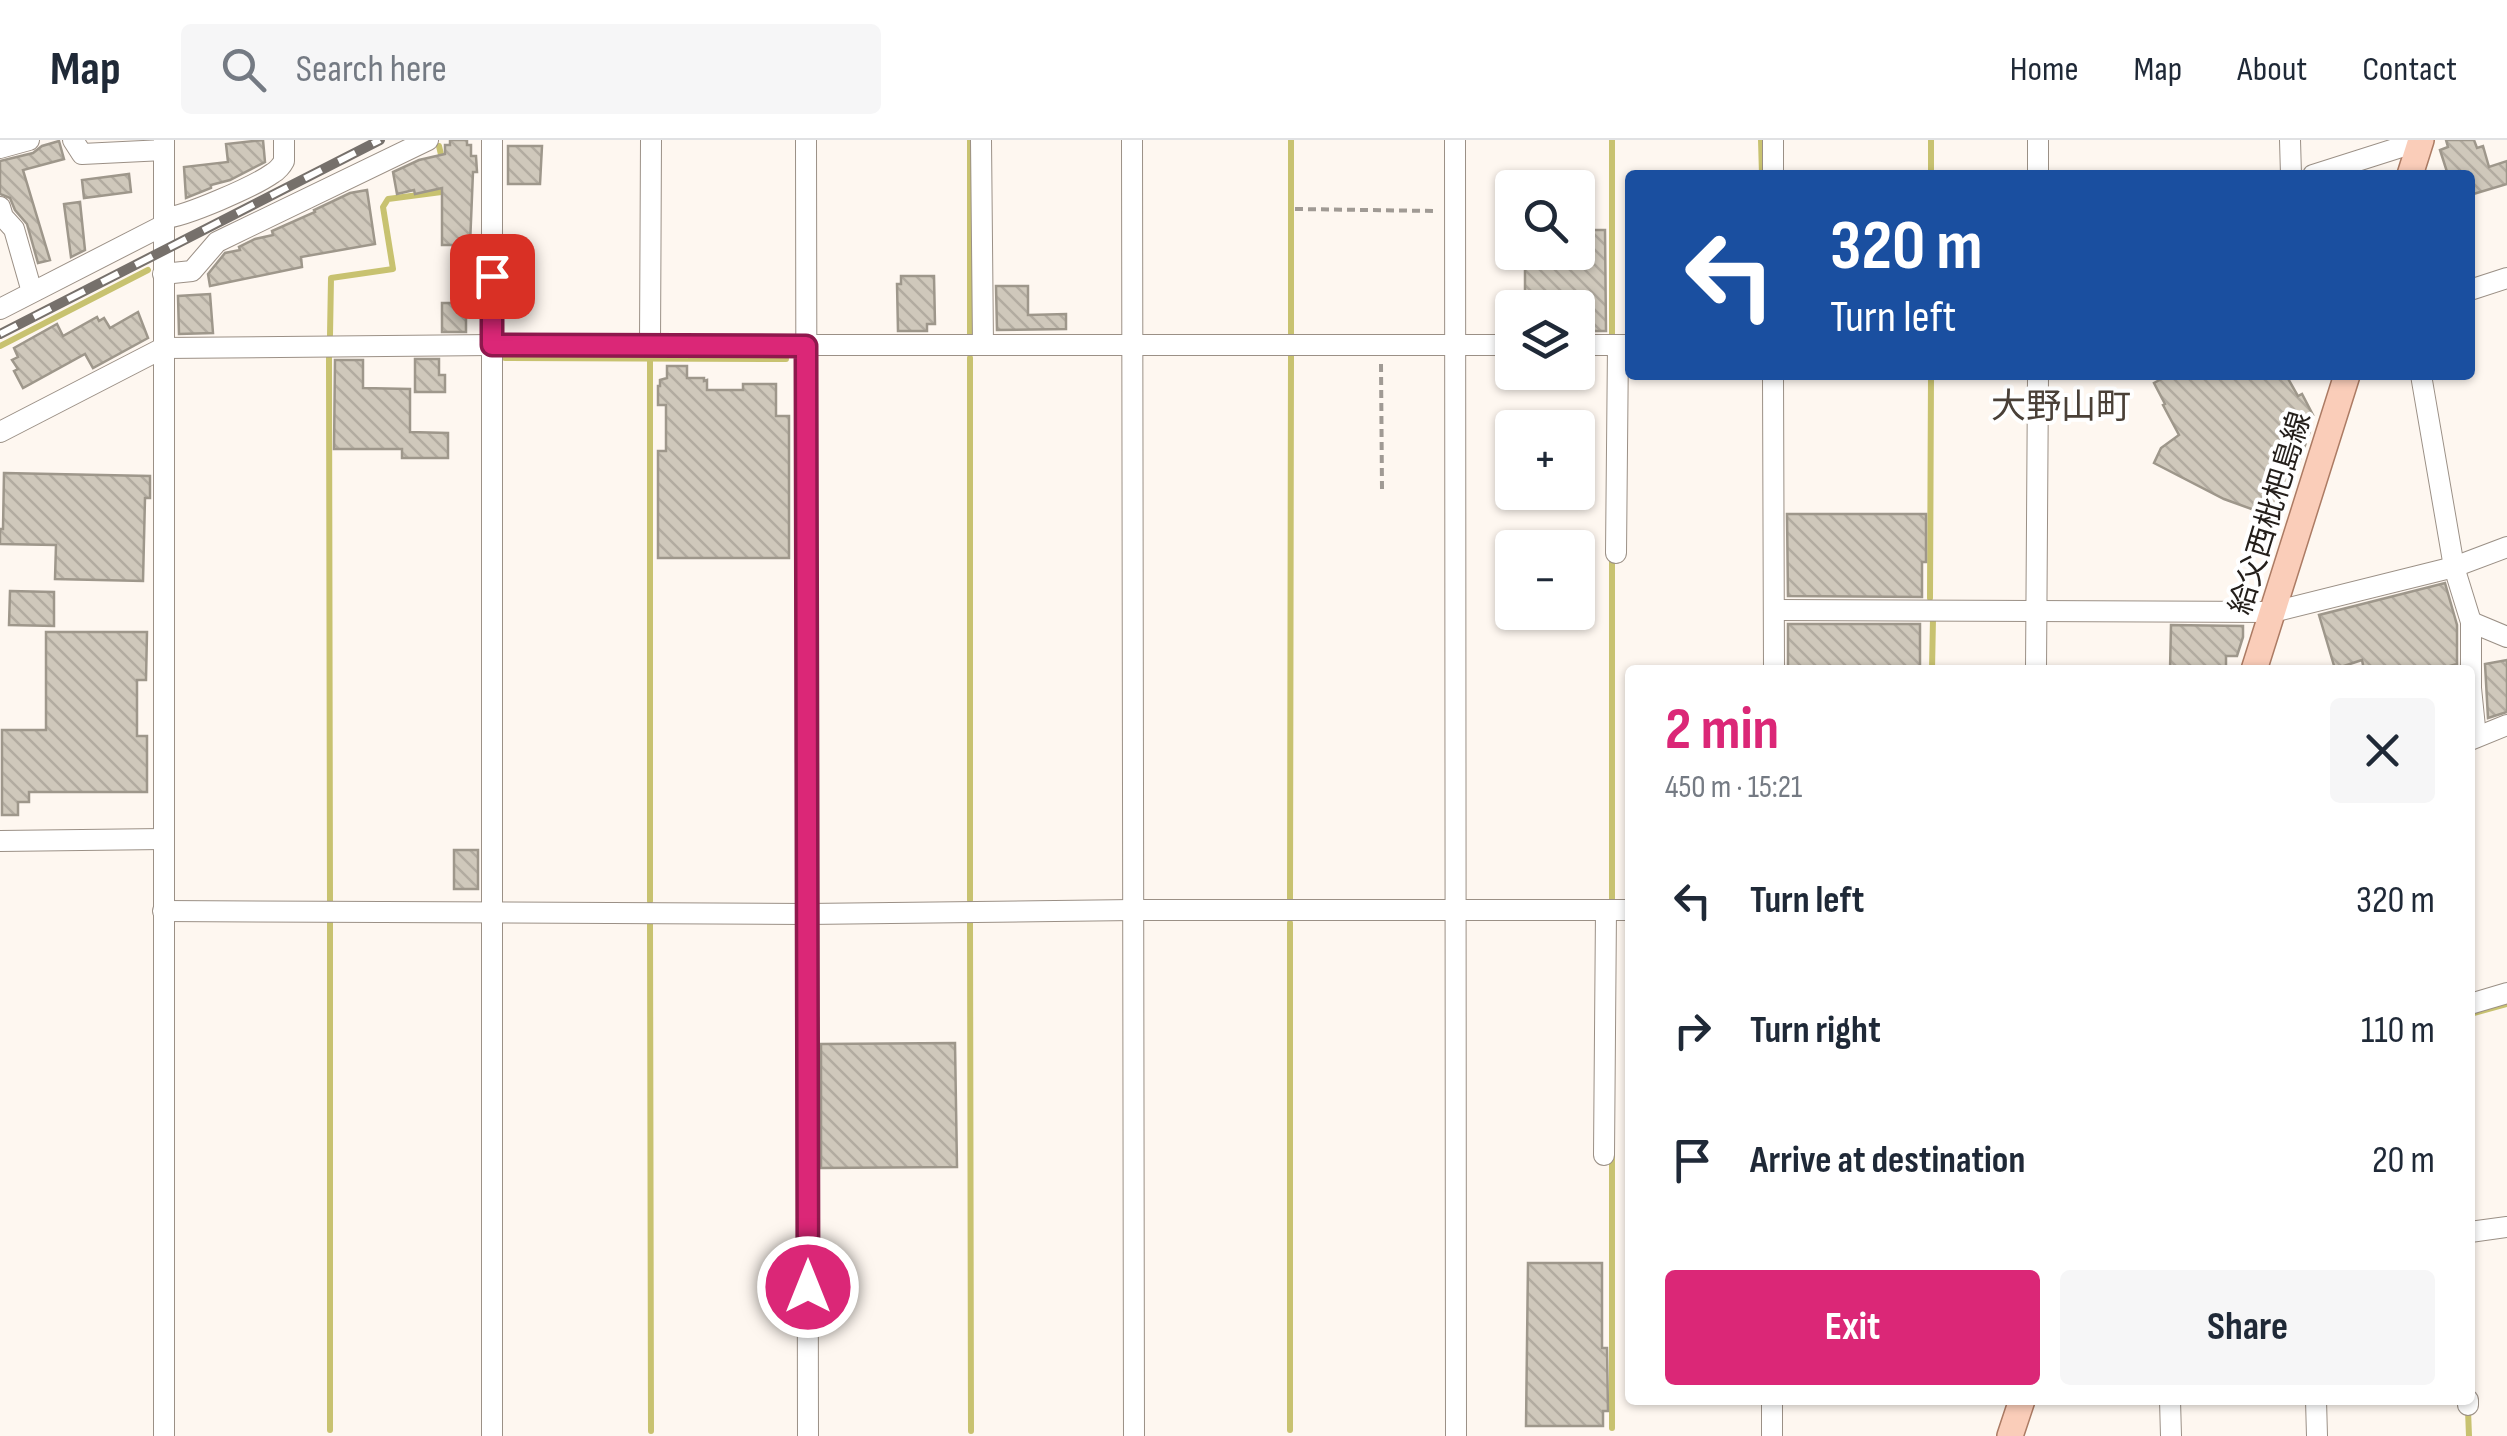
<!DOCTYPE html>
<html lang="en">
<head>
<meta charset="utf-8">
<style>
	body { margin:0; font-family:"Sofia Sans Condensed","Noto Sans JP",sans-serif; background:#f6f6f7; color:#1f2937; height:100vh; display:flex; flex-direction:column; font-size:38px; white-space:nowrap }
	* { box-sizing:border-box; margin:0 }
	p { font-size:32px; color:#747a83 }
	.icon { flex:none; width:55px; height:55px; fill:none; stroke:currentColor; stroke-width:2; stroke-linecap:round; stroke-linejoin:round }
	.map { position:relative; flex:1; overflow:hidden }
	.details { position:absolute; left:1625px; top:525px; width:850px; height:740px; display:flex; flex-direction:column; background:#fff; border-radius:10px; box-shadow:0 2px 8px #0004 }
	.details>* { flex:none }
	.banner { position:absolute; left:1625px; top:30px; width:850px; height:210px; border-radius:10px; box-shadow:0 2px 8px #0004; background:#1a4fa0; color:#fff; overflow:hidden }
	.fabs { position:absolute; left:1495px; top:30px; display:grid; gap:20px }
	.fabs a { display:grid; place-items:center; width:100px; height:100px; border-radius:10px; background:#fff; box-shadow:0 2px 8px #0004; font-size:50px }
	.pin { position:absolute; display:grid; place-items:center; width:85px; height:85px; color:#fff; margin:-42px; border-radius:20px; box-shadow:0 5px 15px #0006 }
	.me { position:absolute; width:110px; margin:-55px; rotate:0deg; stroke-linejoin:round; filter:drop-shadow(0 0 8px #0008) }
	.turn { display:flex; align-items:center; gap:35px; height:210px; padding:0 40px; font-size:45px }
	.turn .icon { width:130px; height:130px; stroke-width:2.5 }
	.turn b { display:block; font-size:70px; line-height:85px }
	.round { display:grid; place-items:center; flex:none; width:105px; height:105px; border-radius:10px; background:#f6f6f7 }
	.overview { display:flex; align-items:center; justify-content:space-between; height:170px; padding:0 40px }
	h1 { font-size:60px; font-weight:700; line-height:75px; color:#db2777 }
	.button { display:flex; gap:20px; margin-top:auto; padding:20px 40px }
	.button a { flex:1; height:115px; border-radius:10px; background:#db2777; color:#fff; font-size:40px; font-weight:700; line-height:115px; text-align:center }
	.button a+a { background:#f6f6f7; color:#1f2937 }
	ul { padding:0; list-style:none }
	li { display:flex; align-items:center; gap:30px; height:130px; padding:0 40px }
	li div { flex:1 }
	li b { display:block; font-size:38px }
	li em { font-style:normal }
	header { display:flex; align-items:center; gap:60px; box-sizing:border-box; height:140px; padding:0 50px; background:#fff; border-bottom:2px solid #e0e1e3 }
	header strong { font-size:48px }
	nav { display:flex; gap:55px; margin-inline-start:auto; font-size:35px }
	.search { width:700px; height:90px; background:#f6f6f7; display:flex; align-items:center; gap:25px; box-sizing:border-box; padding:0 35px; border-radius:10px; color:#747a83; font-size:38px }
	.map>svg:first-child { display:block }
</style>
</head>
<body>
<header>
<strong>Map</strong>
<div class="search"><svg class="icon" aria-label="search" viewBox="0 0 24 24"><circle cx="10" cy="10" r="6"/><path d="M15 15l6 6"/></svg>Search here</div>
<nav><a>Home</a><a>Map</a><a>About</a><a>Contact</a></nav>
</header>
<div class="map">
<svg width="2507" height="1296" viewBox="0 0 2507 1296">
	<defs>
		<pattern id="building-back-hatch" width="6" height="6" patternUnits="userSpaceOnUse" patternTransform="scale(2.5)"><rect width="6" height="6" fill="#cfc8bb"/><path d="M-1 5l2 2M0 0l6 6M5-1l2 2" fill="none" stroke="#b2aba0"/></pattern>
	</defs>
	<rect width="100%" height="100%" fill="#fef7f0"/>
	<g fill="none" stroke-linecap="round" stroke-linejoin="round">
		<g stroke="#c8c270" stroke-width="6">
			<polyline points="970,0 970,194"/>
			<polyline points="1612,0 1612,196"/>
			<polyline points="1761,0 1762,35"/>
			<polyline points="439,6 442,19"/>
			<polyline points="1931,35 1931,0"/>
			<polyline points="330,195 331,138 393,129 383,67 388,59 449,51"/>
			<polyline points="1291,195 1291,0"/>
			<polyline points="0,206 148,130"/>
			<polyline points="329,218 330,762"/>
			<polyline points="505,218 786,219"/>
			<polyline points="970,218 970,760"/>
			<polyline points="650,219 650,761"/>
			<polyline points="1612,418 1612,760"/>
			<polyline points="1930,458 1931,235"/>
			<polyline points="1932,530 1933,478 1935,478"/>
			<polyline points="1290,760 1291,216"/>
			<polyline points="330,783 330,1290"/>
			<polyline points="650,783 651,1291"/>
			<polyline points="970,783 971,1291"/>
			<polyline points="2470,874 2507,864"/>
			<polyline points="1612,1012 1612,1288"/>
			<polyline points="2468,1270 2469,1296"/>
			<polyline points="1290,1290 1290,783"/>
		</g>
	</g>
	<g fill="url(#building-back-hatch)" stroke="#9e978b" stroke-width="2.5">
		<polygon points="263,0 265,22 230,40 211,45 211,48 186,58 184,27 228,22 226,4"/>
		<polygon points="450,0 467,0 467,5 471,5 471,16 476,16 477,32 473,32 470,105 442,105 442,48 415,54 414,50 397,54 393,32 419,20 445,14 445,5 450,5"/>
		<polygon points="2446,0 2474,0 2477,8 2483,6 2489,27 2507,21 2507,44 2470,55 2470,35 2448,35 2440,10 2448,7"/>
		<polygon points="59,1 64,19 23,30 50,120 38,123 27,84 15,70 10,58 0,54 0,21 33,13 42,6"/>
		<polygon points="508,6 542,6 540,44 508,44"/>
		<polygon points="129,34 131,52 84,58 82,40"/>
		<polygon points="367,50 375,104 301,117 302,127 210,146 208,134 225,113 240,110 239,107 255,99 273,95 272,91 315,72 314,70 350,53"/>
		<polygon points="80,62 85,110 71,117 64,64"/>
		<polygon points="1578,90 1605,90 1606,191 1578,191 1578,168 1525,168 1525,112 1578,112"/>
		<polygon points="901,136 934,136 935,184 927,184 927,191 898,191 897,144 901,144"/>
		<polygon points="996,146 1028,146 1028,175 1066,174 1066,189 997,190"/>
		<polygon points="210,154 213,193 179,194 178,156"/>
		<rect x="442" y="163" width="24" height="29"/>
		<polygon points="138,172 148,198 93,228 85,214 23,248 14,231 18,229 12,220 18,217 14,208 57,184 63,196 97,177 99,181 104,178 110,188"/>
		<polygon points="415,219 439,219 439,235 445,235 445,252 415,252"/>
		<polygon points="335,220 363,220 363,248 410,249 410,292 448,293 448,318 402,318 402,309 334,309"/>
		<polygon points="667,226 687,226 687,238 704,238 704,241 707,240 707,250 743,250 743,244 776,244 776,276 789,276 789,418 658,418 658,311 666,311 666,265 658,265 658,246 660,246 660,240 667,238"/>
		<polygon points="2169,235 2286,235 2298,256 2302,254 2313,275 2304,280 2310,291 2285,362 2280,360 2268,375 2224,359 2154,323 2161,308 2179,295 2163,265 2165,264 2154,243"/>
		<polygon points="4,333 150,336 150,358 145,358 143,441 55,439 56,405 0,404 0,389 3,389"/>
		<polygon points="1787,374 1926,374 1926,422 1922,422 1922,457 1788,456"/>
		<polygon points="2445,443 2457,485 2457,524 2436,530 2364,530 2362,520 2335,529 2319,475"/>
		<polygon points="10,451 54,452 54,486 9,485"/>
		<rect x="1788" y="484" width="132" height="46"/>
		<polygon points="2171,485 2243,486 2243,497 2237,516 2226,516 2226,530 2170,530"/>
		<polygon points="46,492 147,492 146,540 137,540 137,596 147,596 147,652 29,652 29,662 18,662 18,675 2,675 2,590 46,590"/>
		<polygon points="2507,520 2507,572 2488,578 2485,524"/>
		<rect x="454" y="710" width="24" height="39"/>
		<polygon points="955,903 957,1027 821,1028 821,904"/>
		<polygon points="1528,1123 1602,1123 1602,1208 1607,1208 1608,1271 1603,1271 1603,1286 1526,1286"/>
	</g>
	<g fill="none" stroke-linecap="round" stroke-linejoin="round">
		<g stroke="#9b9086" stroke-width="22">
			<g id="minor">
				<polyline points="73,0 82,14 164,10"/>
				<polyline points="492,0 492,1296"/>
				<polyline points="806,0 808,1296"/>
				<polyline points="981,0 983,205"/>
				<polyline points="1132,0 1134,1296"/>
				<polyline points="1455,0 1456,1296"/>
				<polyline points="1773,0 1773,35"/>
				<polyline points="2038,0 2038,35"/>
				<polyline points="2290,0 2291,35"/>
				<polyline points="0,8 29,0"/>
				<polyline points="2313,35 2420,1"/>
				<polyline points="0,67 3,77 14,89 32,152"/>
				<path d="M164,78C185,77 255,46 273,33C277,31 282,25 284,21V0"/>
				<polyline points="163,134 192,131 217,102 428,0"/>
				<polyline points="2470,150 2507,138"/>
				<polyline points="0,169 164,85"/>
				<polyline points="650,205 651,0"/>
				<polyline points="1578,205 1630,205"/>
				<polyline points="1773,235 1774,530"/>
				<polyline points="2421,235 2454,427 2471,482 2471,548 2476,597"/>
				<polyline points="0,292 163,208 492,205 1512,205"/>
				<polyline points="1616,413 1618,205"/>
				<polyline points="1774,470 2273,472 2454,427 2507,407"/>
				<polyline points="2471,482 2507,497"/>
				<polyline points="2036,530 2038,235"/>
				<polyline points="2470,600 2507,585"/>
				<polyline points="0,701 163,699"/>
				<polyline points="163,771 807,774 1133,770 1630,770"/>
				<polyline points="2470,864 2507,853"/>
				<polyline points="1604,1015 1606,770"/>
				<polyline points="2470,1092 2507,1087"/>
				<polyline points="2170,1260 2171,1296"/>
				<polyline points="2316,1260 2317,1296"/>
				<polyline points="2468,1260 2468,1265"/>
				<polyline points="164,1296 164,0"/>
				<polyline points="1772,1296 1772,1260"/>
			</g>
		</g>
		<g stroke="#ac7b64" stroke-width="28">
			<g id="major">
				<polyline points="2410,35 2421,0"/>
				<polyline points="2254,530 2347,235"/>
				<polyline points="2010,1296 2022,1260"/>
			</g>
		</g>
		<g stroke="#a09a94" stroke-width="4" stroke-dasharray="8 5" stroke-linecap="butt">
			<polyline points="1295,69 1436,71"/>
			<polyline points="1381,224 1382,349"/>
		</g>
		<use href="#minor" stroke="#fff" stroke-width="20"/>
		<use href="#major" stroke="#facdb9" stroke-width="25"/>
		<g stroke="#76706b" stroke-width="10">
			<polyline id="rail" points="0,194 380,0"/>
		</g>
		<use href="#rail" stroke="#fff" stroke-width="6" stroke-dasharray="19" stroke-linecap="butt"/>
	</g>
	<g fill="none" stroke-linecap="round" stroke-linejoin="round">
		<g stroke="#8e194d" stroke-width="25">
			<polyline id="route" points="492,136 492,205 806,206 808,1147"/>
		</g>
		<use href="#route" stroke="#db2777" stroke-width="18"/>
	</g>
	<g text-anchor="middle" stroke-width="8" stroke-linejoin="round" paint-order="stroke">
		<g font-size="30" fill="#241f1b" stroke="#fff">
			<text transform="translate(2270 373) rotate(-73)" y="10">給父西枇杷島線</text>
		</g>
		<g font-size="35" fill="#4a4037" stroke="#fff">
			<text x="2061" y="278">大野山町</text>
		</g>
	</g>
</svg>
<div class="fabs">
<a><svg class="icon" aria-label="search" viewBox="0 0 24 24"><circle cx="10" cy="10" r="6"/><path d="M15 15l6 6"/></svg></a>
<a><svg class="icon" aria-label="layers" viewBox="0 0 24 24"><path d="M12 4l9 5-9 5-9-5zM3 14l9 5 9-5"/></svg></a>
<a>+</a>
<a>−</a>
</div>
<div class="pin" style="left:492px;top:136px;background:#d93025"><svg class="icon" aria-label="arrive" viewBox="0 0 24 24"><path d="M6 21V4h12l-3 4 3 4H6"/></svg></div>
<svg class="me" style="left:808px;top:1147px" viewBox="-20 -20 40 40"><circle r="17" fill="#db2777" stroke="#fff" stroke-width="3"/><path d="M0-11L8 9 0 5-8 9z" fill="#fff"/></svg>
<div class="banner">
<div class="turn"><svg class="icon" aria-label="left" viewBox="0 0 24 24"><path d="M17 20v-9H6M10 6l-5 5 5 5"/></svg><div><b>320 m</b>Turn left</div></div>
</div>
<section class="details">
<div class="overview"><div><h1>2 min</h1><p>450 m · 15:21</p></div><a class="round"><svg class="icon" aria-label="close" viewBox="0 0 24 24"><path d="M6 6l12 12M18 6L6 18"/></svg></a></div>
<ul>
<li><svg class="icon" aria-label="left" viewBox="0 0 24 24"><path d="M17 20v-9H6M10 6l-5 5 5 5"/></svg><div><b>Turn left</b></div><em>320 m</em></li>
<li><svg class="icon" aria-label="right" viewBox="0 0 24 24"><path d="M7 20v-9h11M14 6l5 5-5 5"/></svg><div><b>Turn right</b></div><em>110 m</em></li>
<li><svg class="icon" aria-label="arrive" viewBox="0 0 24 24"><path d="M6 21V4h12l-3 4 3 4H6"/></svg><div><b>Arrive at destination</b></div><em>20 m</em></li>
</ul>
<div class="button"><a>Exit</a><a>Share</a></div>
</section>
</div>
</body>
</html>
